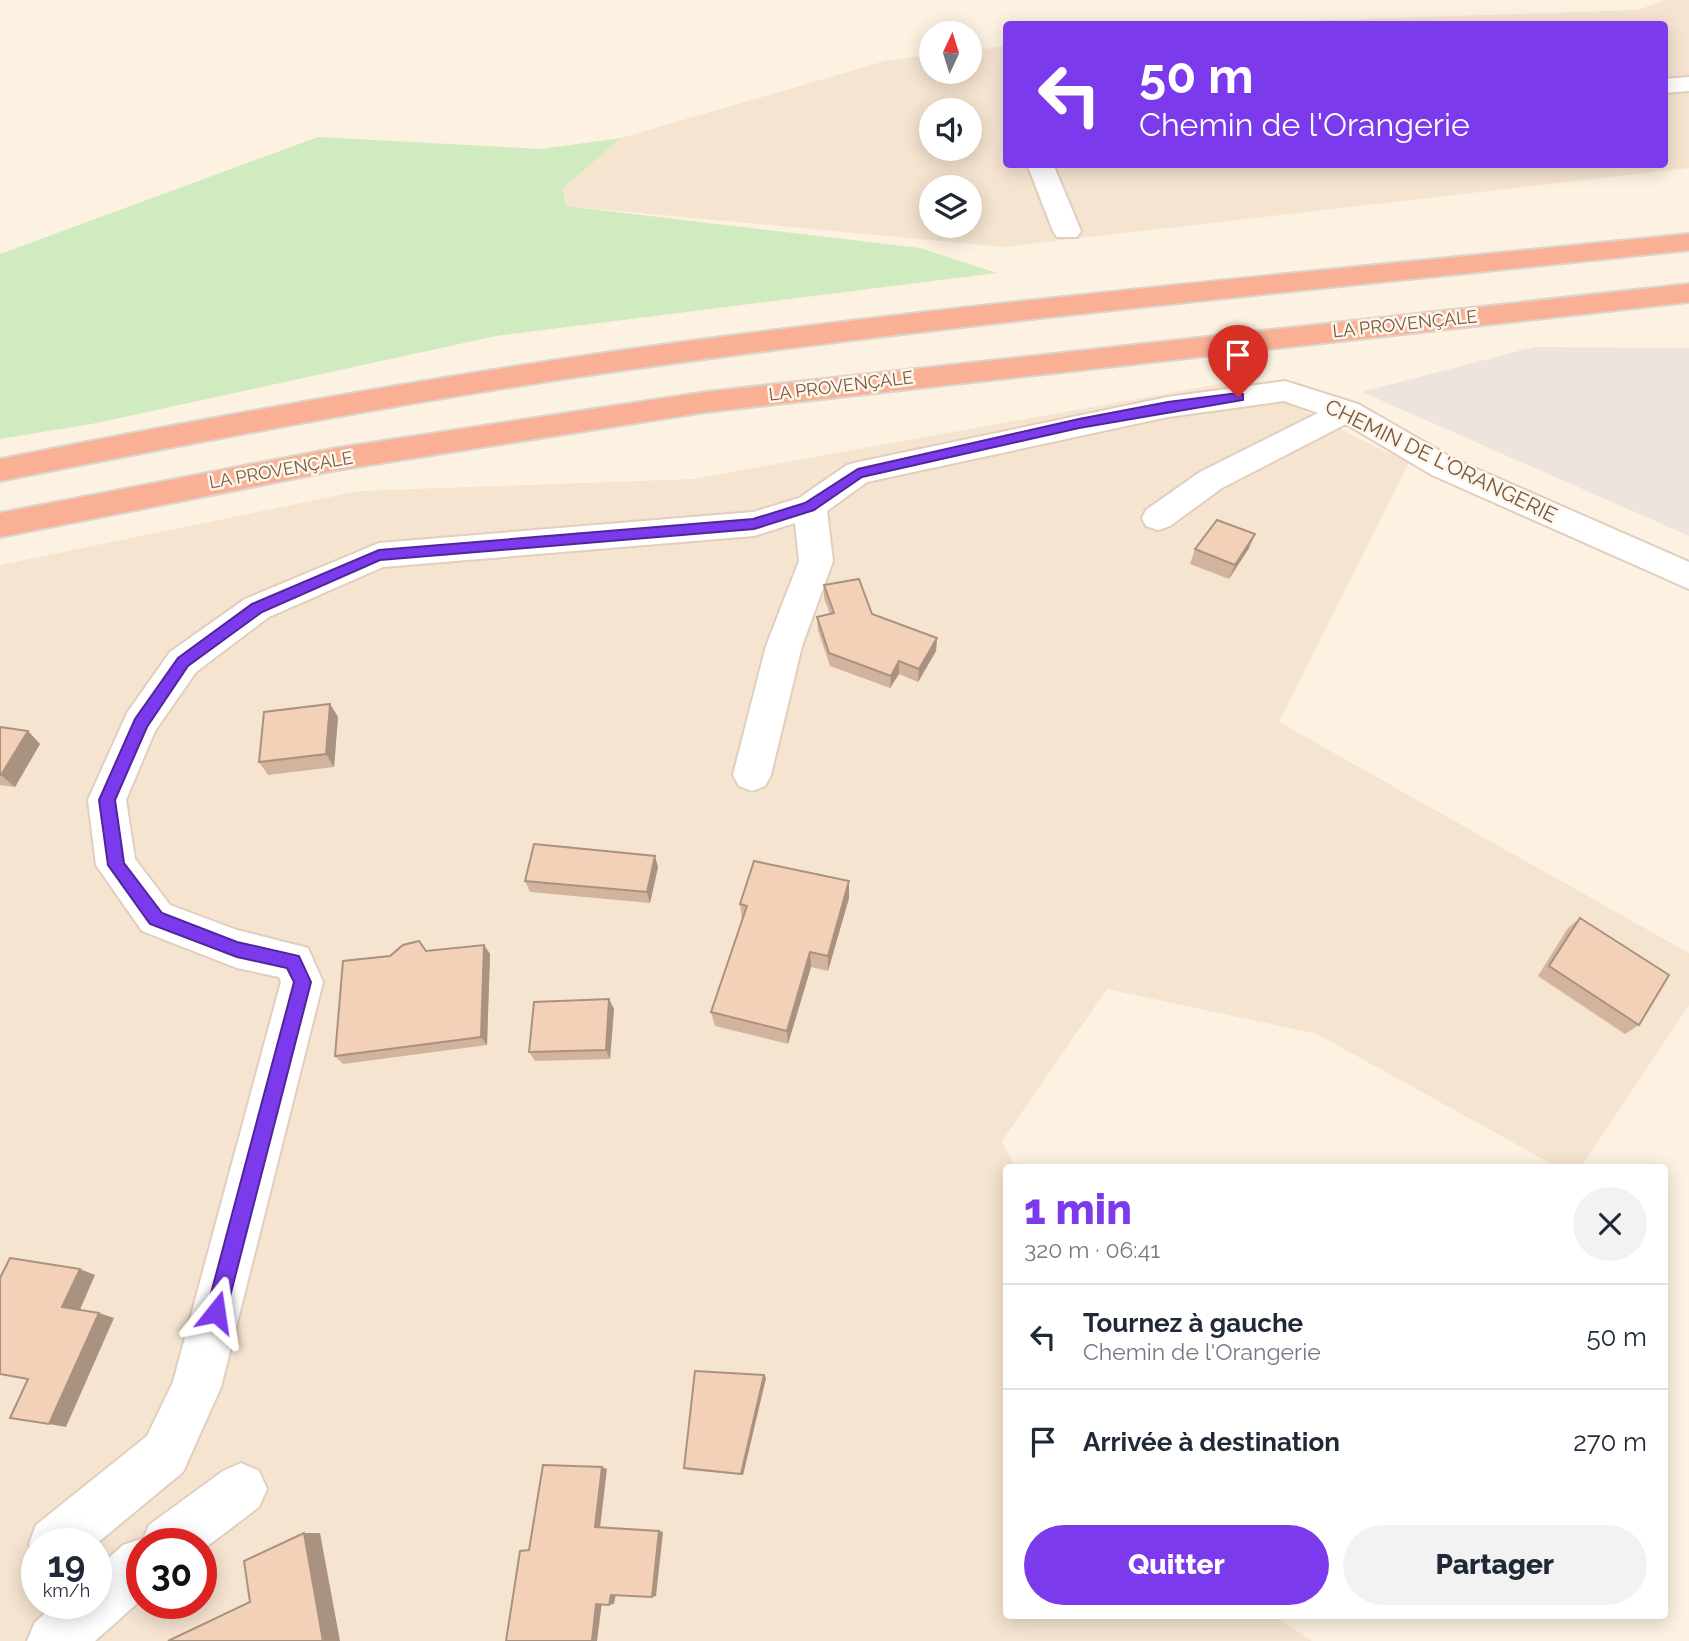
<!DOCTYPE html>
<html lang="fr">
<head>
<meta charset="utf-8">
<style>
	body { margin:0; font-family:Raleway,sans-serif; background:#f2f2f3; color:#1f2937; height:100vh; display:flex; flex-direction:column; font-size:26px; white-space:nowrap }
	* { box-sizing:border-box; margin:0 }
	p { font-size:23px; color:#747a83 }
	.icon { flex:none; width:38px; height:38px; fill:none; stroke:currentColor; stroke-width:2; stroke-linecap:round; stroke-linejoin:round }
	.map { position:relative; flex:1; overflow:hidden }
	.panel { position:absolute; left:1003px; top:1164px; width:665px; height:455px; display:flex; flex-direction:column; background:#fff; border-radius:7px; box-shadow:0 4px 18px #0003 }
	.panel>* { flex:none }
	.hud { position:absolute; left:1003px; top:21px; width:665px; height:147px; border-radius:7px; box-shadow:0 4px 18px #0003; background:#7c3aed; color:#fff; overflow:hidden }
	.needle { width:46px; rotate:4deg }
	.controls { position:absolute; left:919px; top:21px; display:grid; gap:14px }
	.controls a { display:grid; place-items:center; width:63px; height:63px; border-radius:50%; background:#fff; box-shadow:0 4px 18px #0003; font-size:35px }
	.speed { position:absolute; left:21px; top:1528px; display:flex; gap:14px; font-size:35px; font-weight:700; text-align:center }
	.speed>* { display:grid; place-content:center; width:91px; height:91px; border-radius:50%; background:#fff; box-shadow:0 4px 18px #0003; line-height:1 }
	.speed small { font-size:18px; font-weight:400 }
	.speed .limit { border:10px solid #d22; background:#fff; color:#111 }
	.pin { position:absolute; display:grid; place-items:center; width:60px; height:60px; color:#fff; margin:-72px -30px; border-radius:50% 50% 50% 0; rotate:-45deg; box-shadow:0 0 7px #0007 }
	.pin .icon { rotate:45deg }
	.me { position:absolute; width:77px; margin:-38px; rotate:15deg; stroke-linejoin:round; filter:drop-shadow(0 0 5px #0008) }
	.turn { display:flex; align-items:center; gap:24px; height:147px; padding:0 21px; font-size:32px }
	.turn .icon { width:91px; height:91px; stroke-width:2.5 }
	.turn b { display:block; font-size:49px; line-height:60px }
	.round { display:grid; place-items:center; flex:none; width:74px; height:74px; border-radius:37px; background:#f2f2f3 }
	.summary { display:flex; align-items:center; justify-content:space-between; height:119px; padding:0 21px }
	h1 { font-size:42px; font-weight:800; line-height:52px; color:#7c3aed }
	.cta { display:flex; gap:14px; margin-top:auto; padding:14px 21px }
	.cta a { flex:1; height:80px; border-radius:42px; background:#7c3aed; color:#fff; font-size:28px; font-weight:800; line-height:80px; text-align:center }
	.cta a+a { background:#f2f2f3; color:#1f2937 }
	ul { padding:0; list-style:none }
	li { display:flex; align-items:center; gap:21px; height:105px; padding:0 21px; border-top:2px solid #e0e1e3 }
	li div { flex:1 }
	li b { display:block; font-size:26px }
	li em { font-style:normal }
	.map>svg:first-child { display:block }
</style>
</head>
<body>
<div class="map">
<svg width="1689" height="1641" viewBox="0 0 1689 1641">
	<rect width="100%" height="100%" fill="#fdf2e1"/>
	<g fill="#f5e4d0" fill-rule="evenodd">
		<path d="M1667,0H1689V168L1004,247L566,206L563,188L621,138L885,61L931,55V72H970V51L1006,46V164H1664V24H1212L1637,10ZM931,110H970V149H931ZM931,187H970V226H931Z"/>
		<path d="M1241,380L1409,463L1279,722L1689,953V1005L1581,1167H1557L1317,1034L1107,989L1002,1141L1015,1167H1006V1615H1273L1312,1641H0V565L359,491L693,479ZM37,1544H96V1603H37ZM142,1544H201V1603H142Z"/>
	</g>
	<polygon fill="#ece4dd" points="1534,347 1689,348 1689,536 1362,392"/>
	<polygon fill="#d1ebc0" points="318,137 541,149 621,138 563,188 566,206 920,248 997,273 496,336 97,423 0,439 0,254"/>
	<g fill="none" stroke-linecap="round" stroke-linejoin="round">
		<g stroke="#e2cebd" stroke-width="4">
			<g id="minor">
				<polygon points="1689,77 1689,91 1664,93 1664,79"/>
				<polygon points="1027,164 1053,164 1081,231 1077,237 1057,237 1053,231"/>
				<polygon points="1285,381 1358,404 1454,459 1689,562 1689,589 1432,475 1346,424 1222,488 1170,526 1158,530 1146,526 1142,518 1146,510 1200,472 1318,413 1284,401 1168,417 867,482 827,511 833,561 802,646 771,775 765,786 752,791 739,786 733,775 766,646 799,561 795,523 754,536 383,567 269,617 196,672 155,731 126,800 135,859 170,905 237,930 308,948 323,982 221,1387 183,1472 96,1544 37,1544 36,1563 29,1544 36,1525 147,1436 173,1382 281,982 279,977 237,968 142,931 96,865 88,800 127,713 170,652 245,599 379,543 753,512 799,498 847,465 858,462 1168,397"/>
				<polygon points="241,1463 259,1471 267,1489 259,1507 201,1551 201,1544 142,1544 142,1599 95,1641 27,1641 35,1622 57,1603 96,1603 96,1569 123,1545 144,1538 149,1525 223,1471"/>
			</g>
		</g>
		<g stroke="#dbd4cf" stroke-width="4">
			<g id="highway">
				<path d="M1689,234V250C1334,288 978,320 624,370C415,400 207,440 0,481V459C207,418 415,380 625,350C978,301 1334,270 1689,234Z"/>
				<polygon points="1689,284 1689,302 706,412 337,470 0,537 0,513 337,448 706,392"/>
			</g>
		</g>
		<use href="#minor" fill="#fff" fill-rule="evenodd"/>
		<use href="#highway" fill="#fab095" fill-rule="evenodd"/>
	</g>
	<g fill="#d1b39e">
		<polygon points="1249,548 1229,579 1190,564 1195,549"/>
		<polygon points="824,585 872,614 937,638 936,651 918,682 899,674 890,688 830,666 818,630 817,617 830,614 824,598"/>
		<polygon points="330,704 338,717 334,767 268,775 259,762"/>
		<polygon points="0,727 28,731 40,744 15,787 0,785"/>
		<polygon points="658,867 650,903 530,892 525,881"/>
		<polygon points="849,898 828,971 811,967 788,1044 715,1026 711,1012 742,920 740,904"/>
		<polygon points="1580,918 1639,1025 1625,1034 1538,976 1568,928"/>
		<polygon points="484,945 490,954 487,1045 343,1064 335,1056 426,951"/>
		<polygon points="609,999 614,1009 610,1059 535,1061 529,1052"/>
		<polygon points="764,1375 766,1378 743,1475 688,1470 684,1468"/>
	</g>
	<g fill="#aa9281">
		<polygon points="1255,534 1249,548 1229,579 1235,565"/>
		<polygon points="937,638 936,651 918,682 919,669"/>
		<polygon points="899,661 899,674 890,688 891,676"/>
		<polygon points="330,704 338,717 334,767 326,754"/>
		<polygon points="28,731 40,744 15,787 1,775"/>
		<polygon points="655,856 658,867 650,903 647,892"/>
		<polygon points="849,881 849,898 828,971 828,956"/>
		<polygon points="484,945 490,954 487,1045 481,1037"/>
		<polygon points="810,952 811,967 788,1044 787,1031"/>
		<polygon points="609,999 614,1009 610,1059 606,1050"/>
		<polygon points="80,1269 95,1275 79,1312 62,1307"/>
		<polygon points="99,1313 114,1318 66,1427 49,1424"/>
		<polygon points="764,1375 766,1378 743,1475 741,1474"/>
		<polygon points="602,1467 607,1469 600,1528 595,1527"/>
		<polygon points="659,1531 663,1532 656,1596 652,1597"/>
		<polygon points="304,1533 320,1533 340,1641 323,1641"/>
		<polygon points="616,1594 614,1604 609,1605 611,1595"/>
		<polygon points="602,1602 597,1641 592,1641 596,1604"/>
	</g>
	<g fill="#f3d0b8" stroke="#aa9281" stroke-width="2">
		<polygon points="1217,520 1255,534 1235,565 1195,549"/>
		<polygon points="859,579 872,614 937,638 919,669 899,661 891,676 829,653 817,617 834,613 824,585"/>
		<polygon points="330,704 326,754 259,762 264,712"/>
		<polygon points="0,727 28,731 1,775 0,775"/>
		<polygon points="534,844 655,856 647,892 525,881"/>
		<polygon points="754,861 849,881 828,956 810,952 787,1031 711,1012 747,906 740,904"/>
		<polygon points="1580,918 1669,975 1639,1025 1549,966"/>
		<polygon points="419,941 426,951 484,945 481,1037 335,1056 343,961 390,956 403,945"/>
		<polygon points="609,999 606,1050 529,1052 534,1002"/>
		<polygon points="10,1258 80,1269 62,1307 99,1313 49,1424 10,1418 28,1379 0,1374 0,1278"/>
		<polygon points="695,1371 764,1375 741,1474 684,1468"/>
		<polygon points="543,1465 602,1467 595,1527 659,1531 652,1597 611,1595 609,1605 596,1604 592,1641 506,1641 520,1551 529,1550"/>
		<polygon points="304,1533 323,1641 168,1641 250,1602 244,1561"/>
	</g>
	<polygon fill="#7c3aed" stroke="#51269a" stroke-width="2" points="1238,393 1243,394 1243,400 1079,428 862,477 814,510 754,529 380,560 262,612 188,666 147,727 115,800 124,863 162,913 237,942 299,956 311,982 226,1312 223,1319 216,1322 209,1319 206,1312 294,982 287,968 237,957 150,924 108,865 99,800 135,719 178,658 252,604 379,550 753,519 805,503 858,469 1079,419 1168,402"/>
	<g text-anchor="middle" stroke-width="5" stroke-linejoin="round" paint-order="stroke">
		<g font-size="18" fill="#755847" stroke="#fff6e8">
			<text transform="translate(1405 324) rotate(-6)" y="6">LA PROVENÇALE</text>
			<text transform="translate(841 386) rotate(-7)" y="6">LA PROVENÇALE</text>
			<text transform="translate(281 470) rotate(-10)" y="6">LA PROVENÇALE</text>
		</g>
		<g font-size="21" fill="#755847" stroke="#fff6e8">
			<text transform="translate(1441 461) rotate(26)" y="7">CHEMIN DE L'ORANGERIE</text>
		</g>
	</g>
</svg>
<div class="controls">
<a><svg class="needle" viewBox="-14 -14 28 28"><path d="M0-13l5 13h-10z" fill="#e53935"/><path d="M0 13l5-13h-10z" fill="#747a83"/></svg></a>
<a><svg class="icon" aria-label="sound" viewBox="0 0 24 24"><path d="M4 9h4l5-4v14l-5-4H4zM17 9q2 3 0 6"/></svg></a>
<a><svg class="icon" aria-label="layers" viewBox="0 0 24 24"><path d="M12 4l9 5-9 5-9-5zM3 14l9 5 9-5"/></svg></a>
</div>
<div class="speed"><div>19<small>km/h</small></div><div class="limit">30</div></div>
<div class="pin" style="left:1238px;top:397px;background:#d93025"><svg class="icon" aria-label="arrive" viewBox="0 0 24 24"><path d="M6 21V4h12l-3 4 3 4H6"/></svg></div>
<svg class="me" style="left:216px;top:1312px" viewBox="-20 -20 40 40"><path d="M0-17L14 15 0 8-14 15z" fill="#7c3aed" stroke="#fff" stroke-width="4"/></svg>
<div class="hud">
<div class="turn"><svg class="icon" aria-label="left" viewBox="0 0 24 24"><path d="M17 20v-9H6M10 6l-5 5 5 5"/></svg><div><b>50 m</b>Chemin de l'Orangerie</div></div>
</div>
<section class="panel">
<div class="summary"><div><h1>1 min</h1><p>320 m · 06:41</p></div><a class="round"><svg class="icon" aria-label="close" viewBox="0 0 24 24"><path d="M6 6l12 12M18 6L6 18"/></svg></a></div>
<ul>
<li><svg class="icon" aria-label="left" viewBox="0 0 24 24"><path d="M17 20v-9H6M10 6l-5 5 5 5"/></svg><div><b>Tournez à gauche</b><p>Chemin de l'Orangerie</p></div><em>50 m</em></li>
<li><svg class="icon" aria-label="arrive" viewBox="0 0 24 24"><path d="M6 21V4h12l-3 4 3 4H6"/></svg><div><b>Arrivée à destination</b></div><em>270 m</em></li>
</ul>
<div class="cta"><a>Quitter</a><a>Partager</a></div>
</section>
</div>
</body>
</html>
